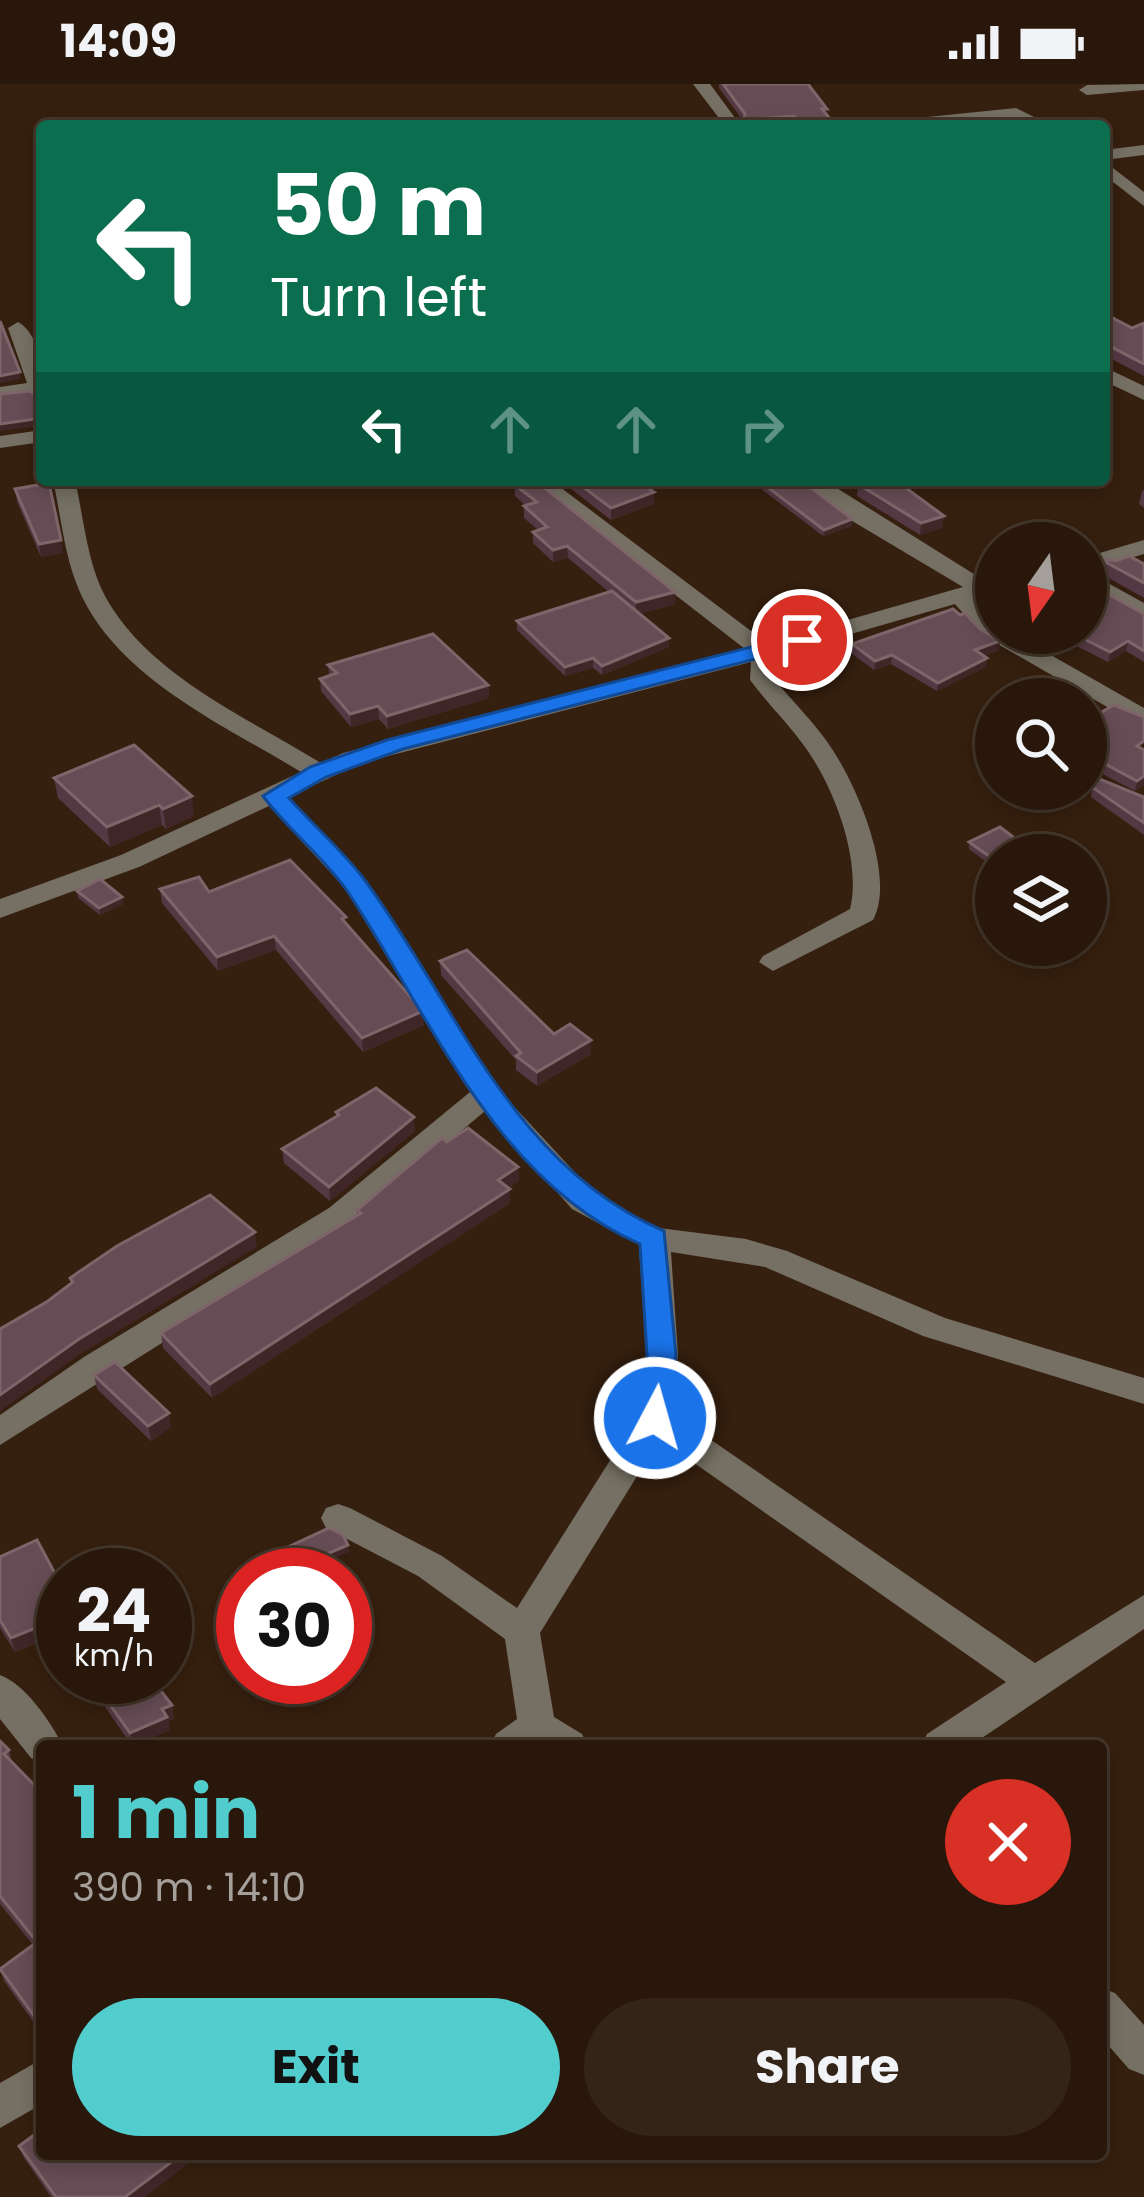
<!DOCTYPE html>
<html lang="en">
<head>
<meta charset="utf-8">
<style>
	body { margin:0; font-family:Poppins,sans-serif; background:#342418; color:#f1f3f6; height:100vh; display:flex; flex-direction:column; font-size:45px; white-space:nowrap }
	* { box-sizing:border-box; margin:0 }
	p { font-size:39px; color:#a59f9c }
	.icon { flex:none; width:66px; height:66px; fill:none; stroke:currentColor; stroke-width:2; stroke-linecap:round; stroke-linejoin:round }
	.map { position:relative; flex:1; overflow:hidden }
	.side { position:absolute; left:36px; top:1656px; width:1071px; height:420px; display:flex; flex-direction:column; background:#28170a; border-radius:12px; box-shadow:0 6px 18px #0003,0 0 0 3px #44362b }
	.side>* { flex:none }
	.hud { position:absolute; left:36px; top:36px; width:1074px; height:366px; border-radius:12px; box-shadow:0 6px 18px #0003,0 0 0 3px #44362b; background:#0b6e4f; color:#fff; overflow:hidden }
	.needle { width:78px; rotate:194deg }
	.fabs { position:absolute; left:975px; top:438px; display:grid; gap:24px }
	.fabs a { display:grid; place-items:center; width:132px; height:132px; border-radius:50%; background:#28170a; box-shadow:0 6px 18px #0003,0 0 0 3px #44362b; font-size:60px }
	.speed { position:absolute; left:36px; top:1464px; display:flex; gap:24px; font-size:60px; font-weight:700; text-align:center }
	.speed>* { display:grid; place-content:center; width:156px; height:156px; border-radius:50%; background:#28170a; box-shadow:0 6px 18px #0003,0 0 0 3px #44362b; line-height:1 }
	.speed small { font-size:30px; font-weight:400 }
	.speed .limit { border:18px solid #d22; background:#fff; color:#111 }
	.pin { position:absolute; display:grid; place-items:center; width:102px; height:102px; color:#fff; margin:-51px; border:6px solid #fff; border-radius:50%; box-shadow:0 3px 12px #0007 }
	.me { position:absolute; width:132px; margin:-66px; rotate:6deg; stroke-linejoin:round; filter:drop-shadow(0 0 9px #0008) }
	.turn { display:flex; align-items:center; gap:42px; height:252px; padding:0 36px; font-size:54px }
	.turn .icon { width:156px; height:156px; stroke-width:2.5 }
	.turn b { display:block; font-size:84px; line-height:102px }
	.lanes { display:flex; align-items:center; height:114px; padding:0 36px; background:#0003; justify-content:center; gap:60px; direction:ltr }
	.lanes .off { opacity:.35 }
	.round { display:grid; place-items:center; flex:none; width:126px; height:126px; border-radius:63px; background:#342418 }
	.head { display:flex; align-items:center; justify-content:space-between; height:204px; padding:0 36px }
	h1 { font-size:72px; font-weight:700; line-height:90px; color:#52cdce }
	.action { display:flex; gap:24px; margin-top:auto; padding:24px 36px }
	.action a { flex:1; height:138px; border-radius:72px; background:#52cdce; color:#111; font-size:48px; font-weight:700; line-height:138px; text-align:center }
	.action a+a { background:#342418; color:#f1f3f6 }
	.status { display:flex; justify-content:space-between; align-items:center; height:84px; padding:0 60px; background:#28170a; direction:ltr }
	.status svg { height:33px; fill:currentColor }
	.map>svg:first-child { display:block }
</style>
</head>
<body>
<div class="status"><b>14:09</b><svg viewBox="0 0 49 12"><path d="M0 12V9h3v3zM5 12V6h3v6zM10 12V3h3v9zM15 12V0h3v12zM26 1h20v11H26zM47 4h2v5h-2z"/></svg></div>
<div class="map">
<svg width="1144" height="2113" viewBox="0 0 1144 2113">
	<rect width="100%" height="100%" fill="#351f0e"/>
	<g fill="none" stroke-linecap="round" stroke-linejoin="round">
		<g fill="#757063" fill-rule="evenodd">
			<polygon points="693,0 710,0 741,42 725,42"/>
			<polygon points="1144,0 1144,6 1087,11 1079,6 1087,1"/>
			<polygon points="1016,24 1052,42 1029,42 1014,34 879,42 888,37"/>
			<polygon points="1144,61 1144,71 1104,76 1104,66"/>
			<polygon points="1104,77 1144,108 1144,122 1104,91"/>
			<path d="M18,238C42,251 42,293 42,318L31,310L0,315V303L27,299L8,244Z"/>
			<polygon points="1104,283 1144,302 1144,316 1104,297"/>
			<polygon points="42,346 42,358 0,364 0,352"/>
			<path d="M53,396H75C84,435 87,479 106,514C150,592 248,634 321,679L343,669L745,565L544,409V399L552,397L767,559L963,503L837,428L799,396H824L985,497L996,494V508L975,514L996,538V549H1012L1144,624V641L1135,639L982,551L955,520L775,572L774,595C794,619 817,641 834,668C858,705 896,794 873,836L773,887L759,878L763,872L850,825C862,776 834,703 805,663C788,639 767,619 750,596L751,578L361,679L289,713L363,792L496,1003L594,1109L620,1127L659,1144L746,1155L787,1167L945,1234L1144,1294V1320L923,1252L765,1183L671,1168L678,1271L672,1329L1035,1579L1144,1511V1545L970,1662H921L927,1650L1006,1598L660,1355L540,1549L554,1633L582,1650L588,1662H490L496,1650L517,1635L505,1555L418,1492L326,1444L321,1434L326,1424L338,1420L350,1424L442,1472L517,1524L638,1332L646,1271L639,1161L572,1125L485,1027L351,1140L0,1361V1331L84,1273L329,1124L470,1008L344,803L269,722L139,783L0,834V815L121,771L301,688C224,641 117,594 79,506C64,471 61,432 53,396Z"/>
			<polygon points="1144,456 1144,470 1086,487 1086,473"/>
			<polygon points="1086,487 1144,519 1144,536 1086,504"/>
			<path d="M0,1591C25,1600 51,1638 63,1662H42V1678L31,1674L0,1635Z"/>
			<polygon points="1101,1904 1115,1909 1144,1941 1144,1991 1129,1985 1101,1953"/>
			<polygon points="42,1975 42,2020 0,2044 0,1999"/>
		</g>
	</g>
	<g fill="#543843">
		<polygon points="719,0 808,0 827,31 836,42 744,42 744,38 719,4"/>
		<polygon points="1104,236 1132,244 1144,239 1144,292 1104,271"/>
		<polygon points="560,396 636,396 654,408 654,420 611,436"/>
		<polygon points="761,398 852,442 823,452 760,404"/>
		<polygon points="858,400 944,432 942,444 920,451 857,412"/>
		<polygon points="515,401 541,401 675,508 675,520 639,530 669,563 602,591 593,584 565,592 517,546 517,537 609,508 568,474 553,478 533,459 533,448 538,446 524,434 524,422 526,422 515,412"/>
		<polygon points="15,405 63,469 41,473 17,418"/>
		<polygon points="1144,406 1144,424 1139,420 1142,407"/>
		<polygon points="1100,475 1144,480 1144,514 1098,488"/>
		<polygon points="996,513 996,536 990,525 992,515"/>
		<polygon points="1144,530 1144,578 1126,567 1108,578 1053,550 1038,558 1013,549 1086,549"/>
		<polygon points="852,560 999,566 983,572 986,583 937,607 891,580 874,586 851,569"/>
		<polygon points="328,581 488,601 489,614 388,645 379,635 351,643 321,607 320,595 329,592"/>
		<polygon points="1086,637 1144,701 1135,707 1091,684"/>
		<polygon points="134,661 194,732 166,745 162,741 110,763 58,714 54,694"/>
		<polygon points="1092,703 1144,713 1144,751 1091,713"/>
		<polygon points="969,758 996,771 996,785 969,765"/>
		<polygon points="160,805 209,808 346,840 424,941 363,968 276,866 218,887 162,819"/>
		<polygon points="77,807 122,813 123,820 100,831 78,814"/>
		<polygon points="440,877 554,950 591,970 537,1002 516,986 516,976 441,891"/>
		<polygon points="336,1028 415,1047 330,1117 284,1079 282,1065 336,1032"/>
		<polygon points="447,1058 518,1083 519,1097 508,1104 510,1119 212,1314 163,1264 161,1249 357,1131 357,1126"/>
		<polygon points="94,1291 171,1343 151,1357 97,1305"/>
		<polygon points="0,1473 59,1497 63,1495 63,1548 15,1568 0,1544"/>
		<polygon points="100,1607 172,1621 174,1635 168,1637 170,1646 132,1662 103,1620"/>
		<polygon points="0,1657 9,1666 12,1679 42,1709 42,1950 4,1897 0,1884 33,1861 0,1820"/>
		<polygon points="19,2062 145,2113 51,2113 24,2074"/>
	</g>
	<g fill="#402627">
		<polygon points="794,32 794,41 744,42 744,36"/>
		<polygon points="20,288 21,295 0,299 0,292"/>
		<polygon points="42,334 42,342 0,347 0,340"/>
		<polygon points="654,408 654,420 611,436 611,424"/>
		<polygon points="944,432 942,444 920,451 921,439"/>
		<polygon points="852,435 852,442 823,452 824,446"/>
		<polygon points="61,456 63,469 41,473 39,460"/>
		<polygon points="567,462 568,474 553,478 553,466"/>
		<polygon points="675,508 675,520 636,531 636,518"/>
		<polygon points="1039,549 1053,549 1038,558"/>
		<polygon points="669,554 669,563 602,591 602,582"/>
		<polygon points="1000,557 999,566 974,575 975,566"/>
		<polygon points="1128,557 1126,567 1108,578 1110,568"/>
		<polygon points="892,571 891,580 874,586 875,577"/>
		<polygon points="593,574 593,584 565,592 565,583"/>
		<polygon points="987,574 986,583 937,607 938,599"/>
		<polygon points="488,601 489,614 388,645 387,632"/>
		<polygon points="378,622 379,635 351,643 350,630"/>
		<polygon points="1144,692 1144,701 1135,707 1137,697"/>
		<polygon points="192,712 194,732 166,745 163,725"/>
		<polygon points="159,721 162,741 110,763 107,743"/>
		<polygon points="122,813 123,820 100,831 99,824"/>
		<polygon points="274,852 276,866 218,887 217,873"/>
		<polygon points="423,927 424,941 363,968 362,954"/>
		<polygon points="591,956 591,970 537,1002 537,988"/>
		<polygon points="414,1033 415,1047 330,1117 329,1103"/>
		<polygon points="518,1083 519,1097 498,1110 498,1096"/>
		<polygon points="510,1105 510,1119 212,1314 210,1300"/>
		<polygon points="255,1148 257,1163 82,1269 0,1327 0,1311 79,1255"/>
		<polygon points="169,1329 171,1343 151,1357 148,1342"/>
		<polygon points="348,1461 349,1468 295,1491 278,1491"/>
		<polygon points="63,1533 63,1548 15,1568 11,1554"/>
		<polygon points="172,1621 174,1635 168,1637 170,1646 133,1662 130,1649 162,1625"/>
		<polygon points="182,2070 201,2070 145,2113 125,2113"/>
	</g>
	<g fill="#664c54" stroke="#7d656a" stroke-width="3">
		<polygon points="723,0 808,0 827,25 822,25 836,42 802,42 794,32 744,36 745,30"/>
		<polygon points="1111,233 1132,244 1144,239 1144,280 1104,259 1104,236"/>
		<polygon points="0,237 20,288 0,292"/>
		<polygon points="29,307 42,314 42,334 0,340 0,310"/>
		<polygon points="529,396 540,396 541,401 675,508 636,518 567,462 553,466 533,448 547,443 524,422 537,418 515,401"/>
		<polygon points="574,396 636,396 654,408 611,424"/>
		<polygon points="766,396 801,396 852,435 824,446 761,398"/>
		<polygon points="871,396 895,396 944,432 921,439 858,400"/>
		<polygon points="49,399 61,456 39,460 15,405"/>
		<polygon points="1129,472 1144,480 1144,499 1100,475 1116,477"/>
		<polygon points="1086,498 1144,530 1144,567 1128,557 1110,568 1072,549 1086,549"/>
		<polygon points="612,507 669,554 602,582 593,574 565,583 517,537"/>
		<polygon points="953,525 960,531 965,529 980,545 1000,557 975,566 987,574 938,599 892,571 875,577 852,560"/>
		<polygon points="433,550 488,601 387,632 378,622 350,630 320,595 337,589 328,581"/>
		<polygon points="1114,621 1144,633 1144,657 1137,662 1144,666 1144,692 1137,697 1092,673 1086,677 1086,637"/>
		<polygon points="134,661 192,712 163,725 159,721 107,743 54,694"/>
		<polygon points="1097,694 1144,713 1144,739 1092,703"/>
		<polygon points="1000,743 1033,768 1027,771 996,771 996,777 969,758"/>
		<polygon points="290,776 346,833 342,835 423,927 362,954 274,852 217,873 160,805 199,793 209,808"/>
		<polygon points="100,795 122,813 99,824 77,807"/>
		<polygon points="467,866 554,950 570,940 591,956 537,988 516,972 521,969 440,877"/>
		<polygon points="376,1004 414,1033 329,1103 282,1065 339,1031 336,1028"/>
		<polygon points="468,1044 518,1083 498,1096 510,1105 210,1300 161,1249 361,1129 357,1126 442,1054 447,1058"/>
		<polygon points="210,1111 255,1148 79,1255 0,1311 0,1245 48,1217 73,1198 70,1194 117,1162"/>
		<polygon points="115,1278 169,1329 148,1342 94,1291"/>
		<polygon points="329,1444 343,1451 348,1461 278,1491 264,1491 258,1477"/>
		<polygon points="37,1456 59,1497 63,1495 63,1533 11,1554 0,1536 0,1473"/>
		<polygon points="90,1484 94,1491 73,1491"/>
		<polygon points="132,1593 150,1593 172,1621 162,1625 167,1633 130,1649 100,1607"/>
		<polygon points="0,1657 9,1666 4,1670 42,1709 42,1943 0,1885 37,1858 0,1812"/>
		<polygon points="42,2045 42,2070 182,2070 125,2113 56,2113 19,2062"/>
	</g>
	<path fill="#1a73e8" stroke="#114b97" stroke-width="3" d="M802,550L813,556L810,561L403,665L326,693L289,714C313,741 342,766 364,795C457,921 511,1081 664,1147L676,1271L670,1334L666,1342H644L640,1334L647,1271L640,1160C496,1097 430,932 348,808C324,773 288,746 263,712L310,683L387,656Z"/>
</svg>
<div class="fabs">
<a><svg class="needle" viewBox="-14 -14 28 28"><path d="M0-13l5 13h-10z" fill="#e53935"/><path d="M0 13l5-13h-10z" fill="#a59f9c"/></svg></a>
<a><svg class="icon" aria-label="search" viewBox="0 0 24 24"><circle cx="10" cy="10" r="6"/><path d="M15 15l6 6"/></svg></a>
<a><svg class="icon" aria-label="layers" viewBox="0 0 24 24"><path d="M12 4l9 5-9 5-9-5zM3 14l9 5 9-5"/></svg></a>
</div>
<div class="speed"><div>24<small>km/h</small></div><div class="limit">30</div></div>
<div class="pin" style="left:802px;top:556px;background:#d93025"><svg class="icon" aria-label="arrive" viewBox="0 0 24 24"><path d="M6 21V4h12l-3 4 3 4H6"/></svg></div>
<svg class="me" style="left:655px;top:1334px" viewBox="-20 -20 40 40"><circle r="17" fill="#1a73e8" stroke="#fff" stroke-width="3"/><path d="M0-11L8 9 0 5-8 9z" fill="#fff"/></svg>
<div class="hud">
<div class="turn"><svg class="icon" aria-label="left" viewBox="0 0 24 24"><path d="M17 20v-9H6M10 6l-5 5 5 5"/></svg><div><b>50 m</b>Turn left</div></div>
<div class="lanes"><svg class="icon" aria-label="left" viewBox="0 0 24 24"><path d="M17 20v-9H6M10 6l-5 5 5 5"/></svg><svg class="icon off" aria-label="ahead" viewBox="0 0 24 24"><path d="M12 20V5M6 11l6-6 6 6"/></svg><svg class="icon off" aria-label="ahead" viewBox="0 0 24 24"><path d="M12 20V5M6 11l6-6 6 6"/></svg><svg class="icon off" aria-label="right" viewBox="0 0 24 24"><path d="M7 20v-9h11M14 6l5 5-5 5"/></svg></div>
</div>
<section class="side">
<div class="head"><div><h1>1 min</h1><p>390 m · 14:10</p></div><a class="round" style="background:#d93025;color:#fff"><svg class="icon" aria-label="close" viewBox="0 0 24 24"><path d="M6 6l12 12M18 6L6 18"/></svg></a></div>
<div class="action"><a>Exit</a><a>Share</a></div>
</section>
</div>
</body>
</html>
